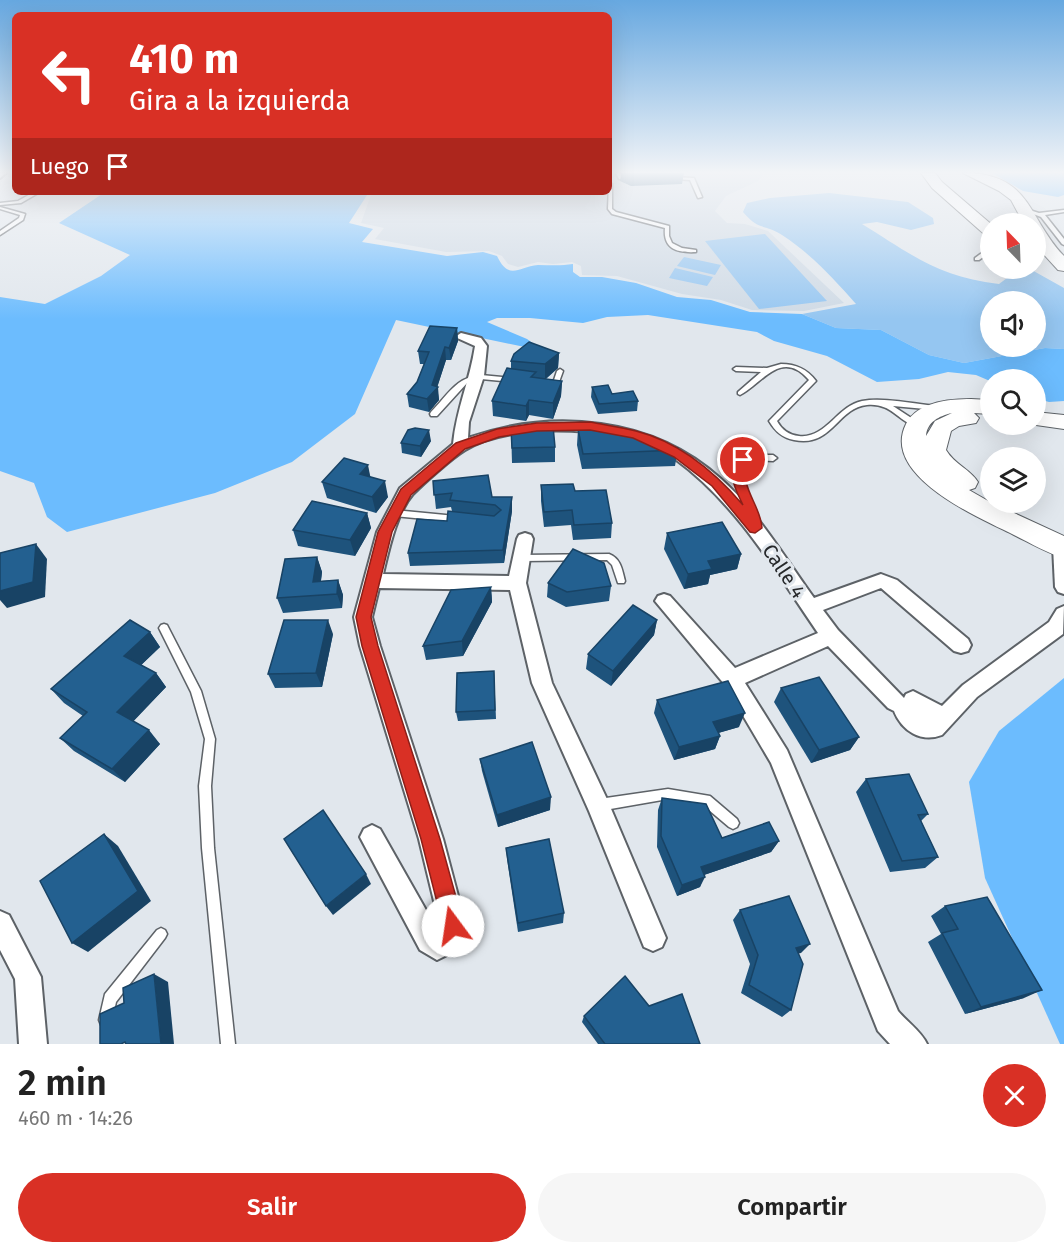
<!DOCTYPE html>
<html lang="es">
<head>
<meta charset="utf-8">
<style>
	body { margin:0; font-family:"Fira Sans",sans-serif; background:#f6f6f6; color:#222; height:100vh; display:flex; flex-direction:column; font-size:22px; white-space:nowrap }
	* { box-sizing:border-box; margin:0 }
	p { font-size:20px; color:#767676 }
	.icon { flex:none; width:33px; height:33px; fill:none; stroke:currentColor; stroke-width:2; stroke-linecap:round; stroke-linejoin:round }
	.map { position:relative; height:1044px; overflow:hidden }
	.side { display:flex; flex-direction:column; background:#fff; flex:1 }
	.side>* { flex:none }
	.top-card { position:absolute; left:12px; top:12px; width:600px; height:183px; border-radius:9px; box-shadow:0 6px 24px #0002; background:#d93025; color:#fff; overflow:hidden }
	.needle { width:39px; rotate:337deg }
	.fabs { position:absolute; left:980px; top:213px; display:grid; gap:12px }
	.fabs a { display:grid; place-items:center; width:66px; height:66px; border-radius:50%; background:#fff; box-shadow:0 6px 24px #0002; font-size:30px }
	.pin { position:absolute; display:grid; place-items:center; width:51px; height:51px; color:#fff; margin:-26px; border:3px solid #fff; border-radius:50%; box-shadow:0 2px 6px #0007 }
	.me { position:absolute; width:66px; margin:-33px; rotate:346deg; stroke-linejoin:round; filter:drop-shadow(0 0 4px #0008) }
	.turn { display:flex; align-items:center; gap:21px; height:126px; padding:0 18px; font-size:27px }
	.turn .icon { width:78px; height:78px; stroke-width:2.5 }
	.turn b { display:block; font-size:42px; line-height:51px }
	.then { display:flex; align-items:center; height:57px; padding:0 18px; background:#0003; gap:12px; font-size:22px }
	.round { display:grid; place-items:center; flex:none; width:63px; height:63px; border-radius:32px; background:#f6f6f6 }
	.head { display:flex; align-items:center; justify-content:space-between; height:102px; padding:0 18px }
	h1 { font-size:36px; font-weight:600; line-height:45px }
	.cta { display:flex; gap:12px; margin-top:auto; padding:12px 18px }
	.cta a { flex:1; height:69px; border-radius:36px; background:#d93025; color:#fff; font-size:24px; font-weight:600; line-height:69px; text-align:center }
	.cta a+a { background:#f6f6f6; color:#222 }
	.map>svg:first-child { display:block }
</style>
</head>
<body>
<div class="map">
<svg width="1064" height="1044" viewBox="0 0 1064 1044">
	<rect width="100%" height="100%" fill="#e1e7ed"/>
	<polygon fill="#cfdae5" points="609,173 763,173 758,181 726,196 715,211 727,223 745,224 768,231 844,303 804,311 752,310 721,300 682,294 617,276 582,275 581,266 572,262 553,264 538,262 518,267 508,264 502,256 489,251 446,252 375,239 384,228 361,223 372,192 609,192"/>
	<g fill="#95c6f1" fill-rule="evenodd">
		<path d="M829,193L908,202L933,218L934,224L911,230L877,222L862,224C912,255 939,277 999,284L1011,275L1003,269H1030L1064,288V349L1045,348L964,363L929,355L881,330L836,328L802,314L856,304C834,279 810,253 782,235C764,223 760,232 743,212L747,203L770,198ZM990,302H1035V346H990Z"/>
		<polygon points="765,234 827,301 759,309 705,241"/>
		<polygon points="684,257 721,265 715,275 677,266"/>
		<polygon points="675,268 713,277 707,286 669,278"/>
	</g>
	<g fill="#6cbcfe">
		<polygon points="992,173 1064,173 1064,195 1058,197 1023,191"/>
		<path d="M105,192H369L349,223L373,229L362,242L447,256L483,252L497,256C509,281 518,267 538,265C550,265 561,266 573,264V272L580,277H602L636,283L677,297L711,300L750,312L802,314L836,328L881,330L929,355L964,363L1045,348L1064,349V401L1049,402L1035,398V380L990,381L976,375L948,372L919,379L877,382L827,356L774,341L757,332L648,315L607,317L583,323L530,318H497L487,322L527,339L544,351L396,320L355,414L292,462L215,493L67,532L47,517L34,483L0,471V297L45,304L101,276L130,255L59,223Z"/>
		<polygon points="1064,678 1064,1044 1060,1044 985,878 969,782 999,731"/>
	</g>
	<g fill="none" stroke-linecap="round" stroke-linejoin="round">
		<g stroke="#5d6267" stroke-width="3">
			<g id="lane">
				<polygon points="616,173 620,173 623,177 633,179 631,180 619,179"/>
				<polygon points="672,177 694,178 702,197 698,198 690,180 674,179 672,178"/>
				<path d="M609,183L612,184V209L616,212L669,226V236L672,243L682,248L696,250V252C677,253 663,249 665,228L612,214L608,209Z"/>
				<polygon points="34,192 40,192 21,203 0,205 0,203 18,201"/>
				<polygon points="0,207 25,214 23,220 0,235 0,231 19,218 20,215 0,209"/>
				<polygon points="1023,208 1039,213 1064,210 1064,212 1045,215 1064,239 1064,245 1062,244 1041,217 1023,210"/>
				<polygon points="990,247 990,252 979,260 975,260 975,258"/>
				<path d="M781,364C796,364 807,369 816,381L777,421C782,430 789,435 799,436C826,439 837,406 862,401C884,397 913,404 936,406L940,408L936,410L893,406L919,423L920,425L919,427H916C896,419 891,403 867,405C837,408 832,448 794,440C782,438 775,431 769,421L809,380C781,348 762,384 740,395L738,394V392L761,372L736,371L733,369L736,367L767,368Z"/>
				<polygon points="560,369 563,371 559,382 549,386 547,385 547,383 554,380 557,371"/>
				<path d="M481,375L512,378L515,380L512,382L481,379L468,382L437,416H431L430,414L431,412C448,395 456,377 481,375Z"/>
				<path d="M753,455H773L777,458L773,461L753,460L744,463C736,477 755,508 759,525L755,528L751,525C748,512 731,477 734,468C735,465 737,462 739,460Z"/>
				<polygon points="394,510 456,516 460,519 456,522 394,516 390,513"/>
				<path d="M609,554C621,559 622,569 625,581L624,583H618L612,565L607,560L522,561L519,560L518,558L519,556L522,555Z"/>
				<polygon points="164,624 167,625 201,691 215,739 211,786 214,848 235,1044 221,1044 202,848 199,786 205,739 191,692 159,628 161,625"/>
				<polygon points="668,789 710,796 737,819 739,823 737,827 733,829 729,827 703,805 668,799 599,811 595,809 593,805 595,801 599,799"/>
				<polygon points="161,928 165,930 167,934 165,938 116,1002 111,1025 106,1027 101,1025 99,1020 105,994 157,930"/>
			</g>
		</g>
		<g stroke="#5d6267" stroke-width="4">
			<g id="street">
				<polygon points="0,173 6,173 0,178"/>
				<path d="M461,333L481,338L487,346L484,376L469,422L468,438C553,408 653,417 721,479C758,512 785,558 814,598L881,574L897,580L968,639L971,645L968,651L961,653L954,651L881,588L823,610L838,630L904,698L906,694L913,691L942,706L963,685L1049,622L1057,609L1064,606L1063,634L977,697L942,735C921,743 902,731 894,711L888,708L828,646L745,683L787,750L898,1011C907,1022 921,1031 927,1044H890L878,1031L771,763L725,685L655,601L658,596L664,594L670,596L735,668L818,633C776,572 737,504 675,459C628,426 515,420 465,450C452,458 424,483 413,494C396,514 389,549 383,574L509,576L517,539L519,535L525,533L531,535L533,539L526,583L552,683L606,797L666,938L662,947L653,951L644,947L589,811L532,683L510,590L379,588L372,617L380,646L443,839L466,926L465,935L459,949L437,960L420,950L360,837L364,829L372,825L380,829L439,933L440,926L419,839L360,646L354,617L377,532L400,488L453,444C456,410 470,380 475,346L455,337Z"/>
				<polygon points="1062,540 1064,540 1064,594 1058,592 1055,587 1053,546 1056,541"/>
				<polygon points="0,911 9,915 41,977 47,1044 19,1044 15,979 0,950"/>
			</g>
		</g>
		<g stroke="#5d6267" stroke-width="2">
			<g id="primary">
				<polygon points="921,173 935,173 942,182 991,224 990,236 984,234 932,188"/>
				<path d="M963,173C1032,173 1027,218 1064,256V271L1058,270L1036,246L1035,224H1024L1011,200L999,191Z"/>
				<path d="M971,399L990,400V414L974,413L979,418L976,423L959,426L951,431L946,450C955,465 970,469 978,482L975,488L969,490L990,502L1064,536V558C1047,553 1030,543 1014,535C980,518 880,476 906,424C917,402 949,399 971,399ZM952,413L935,421L926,436C927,422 939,416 952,413Z"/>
				<polygon points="1035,412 1064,415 1064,429 1029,424 1035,424"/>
			</g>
		</g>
		<use href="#lane" fill="#fff" fill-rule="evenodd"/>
		<use href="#street" fill="#fff" fill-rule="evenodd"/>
		<use href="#primary" fill="#fff" fill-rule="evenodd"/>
	</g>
	<g fill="#1e537c">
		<polygon points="621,173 684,173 682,184 631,186 620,181"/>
		<polygon points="457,328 458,341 451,360 446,360 437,387 439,400 429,412 409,407 407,394 417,382 424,364 420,364 418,351"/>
		<polygon points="559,353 558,368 546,379 562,381 561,396 553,419 529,415 526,421 493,416 492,401 511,369 511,361"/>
		<polygon points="592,387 638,401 637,411 598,414 591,397"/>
		<polygon points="511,428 555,447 555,462 512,463"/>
		<polygon points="578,429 678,448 675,466 582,469 577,445"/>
		<polygon points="431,441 421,457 402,453 401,443"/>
		<polygon points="370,477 388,497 376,513 327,498 322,482"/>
		<polygon points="433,481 492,497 512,497 512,511 504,563 410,566 408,553 447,521 452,511 451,507 436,509"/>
		<polygon points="541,485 575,491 612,523 611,538 573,540 571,525 544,527 541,501"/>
		<polygon points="367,513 371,528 355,556 298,546 293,530"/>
		<polygon points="667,533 741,554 737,569 710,575 708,584 684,589 664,549"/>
		<polygon points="317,557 322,572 321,581 338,580 343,595 342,608 283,613 277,598"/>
		<polygon points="548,583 611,586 609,601 566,607 547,597"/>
		<polygon points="491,587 492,602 463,656 426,660 423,646"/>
		<polygon points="657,620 654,635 611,686 586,669 588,654"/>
		<polygon points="150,632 160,647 141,665 156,673 166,687 133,721 160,744 125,782 74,751 60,738 83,716 64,703 51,689"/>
		<polygon points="333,634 322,687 275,688 268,674"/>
		<polygon points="494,671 496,719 458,721 456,712"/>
		<polygon points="781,688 859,737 850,750 811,763 774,702"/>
		<polygon points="657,700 739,727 718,733 720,736 715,749 674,760 654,713"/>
		<polygon points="480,759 550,810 498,827 482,771"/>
		<polygon points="866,779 928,814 921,821 938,857 925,868 890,872 856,792"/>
		<polygon points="662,798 722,838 779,841 771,852 704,875 700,887 677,896 657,847 658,810"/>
		<polygon points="506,848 564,913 563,923 518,932 507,859"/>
		<polygon points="945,906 1024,998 965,1014 928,942 941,934 931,916"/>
		<polygon points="740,910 801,953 798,953 791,1010 782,1017 741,993 750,964 733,920"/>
		<polygon points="649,1006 700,1044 598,1044 582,1022 584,1016"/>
	</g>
	<g fill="#184365">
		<polygon points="457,328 458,341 451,360 449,348"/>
		<polygon points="445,347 446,360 437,388 438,387 439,400 429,412 427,399"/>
		<polygon points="559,353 558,368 545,379 545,364"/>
		<polygon points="562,381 561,396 553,419 553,403"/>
		<polygon points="529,400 529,415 526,421 526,406"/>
		<polygon points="429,430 431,441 421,457 420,446"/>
		<polygon points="368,465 371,480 360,474"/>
		<polygon points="385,481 388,497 376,513 372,497"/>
		<polygon points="512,497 512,511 504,563 503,550"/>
		<polygon points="367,513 371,528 355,556 350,540"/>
		<polygon points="36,544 47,559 45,597 7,608 0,600 0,590"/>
		<polygon points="741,554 737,569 710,575 708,584 684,589 688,574 708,561"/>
		<polygon points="317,557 322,572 319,595 313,582"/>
		<polygon points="338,580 343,595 342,608 337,594"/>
		<polygon points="491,587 492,602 463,656 462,641"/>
		<polygon points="328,620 333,634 322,687 316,673"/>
		<polygon points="657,620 654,635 611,686 613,671"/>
		<polygon points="150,632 160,647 135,671 124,656"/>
		<polygon points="156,673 166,687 129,726 117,712"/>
		<polygon points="745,713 739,727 708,736 713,722"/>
		<polygon points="149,730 160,744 125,782 112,769"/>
		<polygon points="720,736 715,749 674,760 679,747"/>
		<polygon points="859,737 850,750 811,763 819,750"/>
		<polygon points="551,797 550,810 498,827 497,815"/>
		<polygon points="104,834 118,846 151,901 88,952 72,943"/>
		<polygon points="779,841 771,852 695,878 701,867"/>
		<polygon points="366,874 371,884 333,915 326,906"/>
		<polygon points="705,877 700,887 677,896 682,885"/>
		<polygon points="810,944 801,953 786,956 796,948"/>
		<polygon points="154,974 168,982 174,1044 161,1044"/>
		<polygon points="1042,990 1024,998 965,1014 981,1007"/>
	</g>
	<g fill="#236090" stroke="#184365" stroke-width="1.5">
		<polygon points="430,326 457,328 449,348 445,347 432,385 438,387 427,399 407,394 417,382 429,352 418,351"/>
		<polygon points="529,342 559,353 545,364 511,361 514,354"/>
		<polygon points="507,368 536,372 531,377 562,381 553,403 529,400 526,406 492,401"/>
		<polygon points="608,385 612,394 633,391 638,401 599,404 592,387"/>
		<polygon points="553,426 555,447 512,448 511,428"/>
		<polygon points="415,428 429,430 420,446 401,443 408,430"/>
		<polygon points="578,429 612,429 678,448 678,450 583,454"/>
		<polygon points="344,458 368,465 360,474 385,481 372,497 322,482"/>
		<polygon points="488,475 492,497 512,497 503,550 408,553 417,519 447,521 448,511 494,516 501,510 495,505 450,500 452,493 434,495 433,481"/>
		<polygon points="573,484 575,491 606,490 612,523 574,525 572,510 544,512 541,485"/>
		<polygon points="312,501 367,513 350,540 293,530"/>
		<polygon points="722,522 741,554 708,561 712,569 688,574 667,533"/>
		<polygon points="36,544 33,582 0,591 0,553"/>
		<polygon points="573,549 604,563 611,586 567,592 548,583"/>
		<polygon points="317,557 313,582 338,580 337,594 277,598 285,559"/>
		<polygon points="491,587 462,641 423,646 451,590"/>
		<polygon points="633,605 657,620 613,671 588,654"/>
		<polygon points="130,620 150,632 124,656 156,673 117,712 149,730 112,769 60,738 87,712 51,689"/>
		<polygon points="284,620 328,620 316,673 268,674"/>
		<polygon points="494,671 495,710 456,712 457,673"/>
		<polygon points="819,677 859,737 819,750 781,688"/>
		<polygon points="728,681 745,713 713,722 720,736 679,747 657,700"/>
		<polygon points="532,742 551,797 497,815 480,759"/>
		<polygon points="909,774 928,814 918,815 938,857 902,861 866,779"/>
		<polygon points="662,798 706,804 722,838 769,822 779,841 701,867 705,877 682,885 661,836"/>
		<polygon points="323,810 366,874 326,906 284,839"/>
		<polygon points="104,834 138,891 72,943 40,881"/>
		<polygon points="549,839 564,913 518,923 506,848"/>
		<polygon points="789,896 810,944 796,948 803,964 791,1010 749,985 758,955 740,910"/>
		<polygon points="987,897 1042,990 981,1007 942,933 958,929 945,906"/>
		<polygon points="154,974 161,1044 126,1044 125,1042 121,1044 100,1044 100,1014 124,1003 123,988"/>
		<polygon points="625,976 649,1006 682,994 700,1044 605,1044 584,1016"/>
	</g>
	<linearGradient id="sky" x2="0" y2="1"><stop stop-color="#67a8e0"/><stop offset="0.54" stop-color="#f2f4f7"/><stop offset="1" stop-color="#f2f4f7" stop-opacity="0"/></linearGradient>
	<rect width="1064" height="319" fill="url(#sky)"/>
	<path fill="#d93025" stroke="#8d1f18" stroke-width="1.5" d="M590,422C605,425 621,427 636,431C679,442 715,472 743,505C734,486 727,476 739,457H748L750,460C735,483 761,504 762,528L755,533L750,532L712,486L674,457L633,438L590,430L537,431L499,437L465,449L411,495L392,532L371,617L378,646L440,839L464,926L461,933L453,936L446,933L443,926L421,839L362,646L356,617L378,532L401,489L456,443L497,429L537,423Z"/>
	<g text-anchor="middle" stroke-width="6" stroke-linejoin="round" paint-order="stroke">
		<g font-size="20" fill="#26282a" stroke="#e1e7ed">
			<text transform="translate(784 571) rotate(56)" y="7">Calle 4</text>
		</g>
	</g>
</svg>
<div class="fabs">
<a><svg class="needle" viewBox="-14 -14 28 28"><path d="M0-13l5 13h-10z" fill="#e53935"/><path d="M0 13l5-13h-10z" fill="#767676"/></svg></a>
<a><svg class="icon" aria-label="sound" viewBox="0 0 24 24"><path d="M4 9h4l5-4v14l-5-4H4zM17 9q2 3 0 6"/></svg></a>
<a><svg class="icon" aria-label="search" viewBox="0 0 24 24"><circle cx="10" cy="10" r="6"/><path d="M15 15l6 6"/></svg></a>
<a><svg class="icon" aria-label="layers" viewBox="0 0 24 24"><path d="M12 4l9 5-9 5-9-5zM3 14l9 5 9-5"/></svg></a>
</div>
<div class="pin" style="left:743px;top:460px;background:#d93025"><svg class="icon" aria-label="arrive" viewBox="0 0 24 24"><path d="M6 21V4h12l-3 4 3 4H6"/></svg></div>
<svg class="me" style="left:453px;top:926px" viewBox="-20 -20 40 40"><circle r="19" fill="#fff"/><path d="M0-13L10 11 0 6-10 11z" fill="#d93025"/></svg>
<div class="top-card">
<div class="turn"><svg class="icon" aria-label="left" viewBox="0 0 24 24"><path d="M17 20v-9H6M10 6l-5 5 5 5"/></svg><div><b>410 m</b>Gira a la izquierda</div></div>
<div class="then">Luego<svg class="icon" aria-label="arrive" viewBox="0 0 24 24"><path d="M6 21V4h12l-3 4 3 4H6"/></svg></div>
</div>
</div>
<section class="side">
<div class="head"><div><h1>2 min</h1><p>460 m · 14:26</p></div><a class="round" style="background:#d93025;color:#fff"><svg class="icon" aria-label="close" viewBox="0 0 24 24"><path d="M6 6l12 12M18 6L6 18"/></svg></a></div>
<div class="cta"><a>Salir</a><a>Compartir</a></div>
</section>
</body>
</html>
